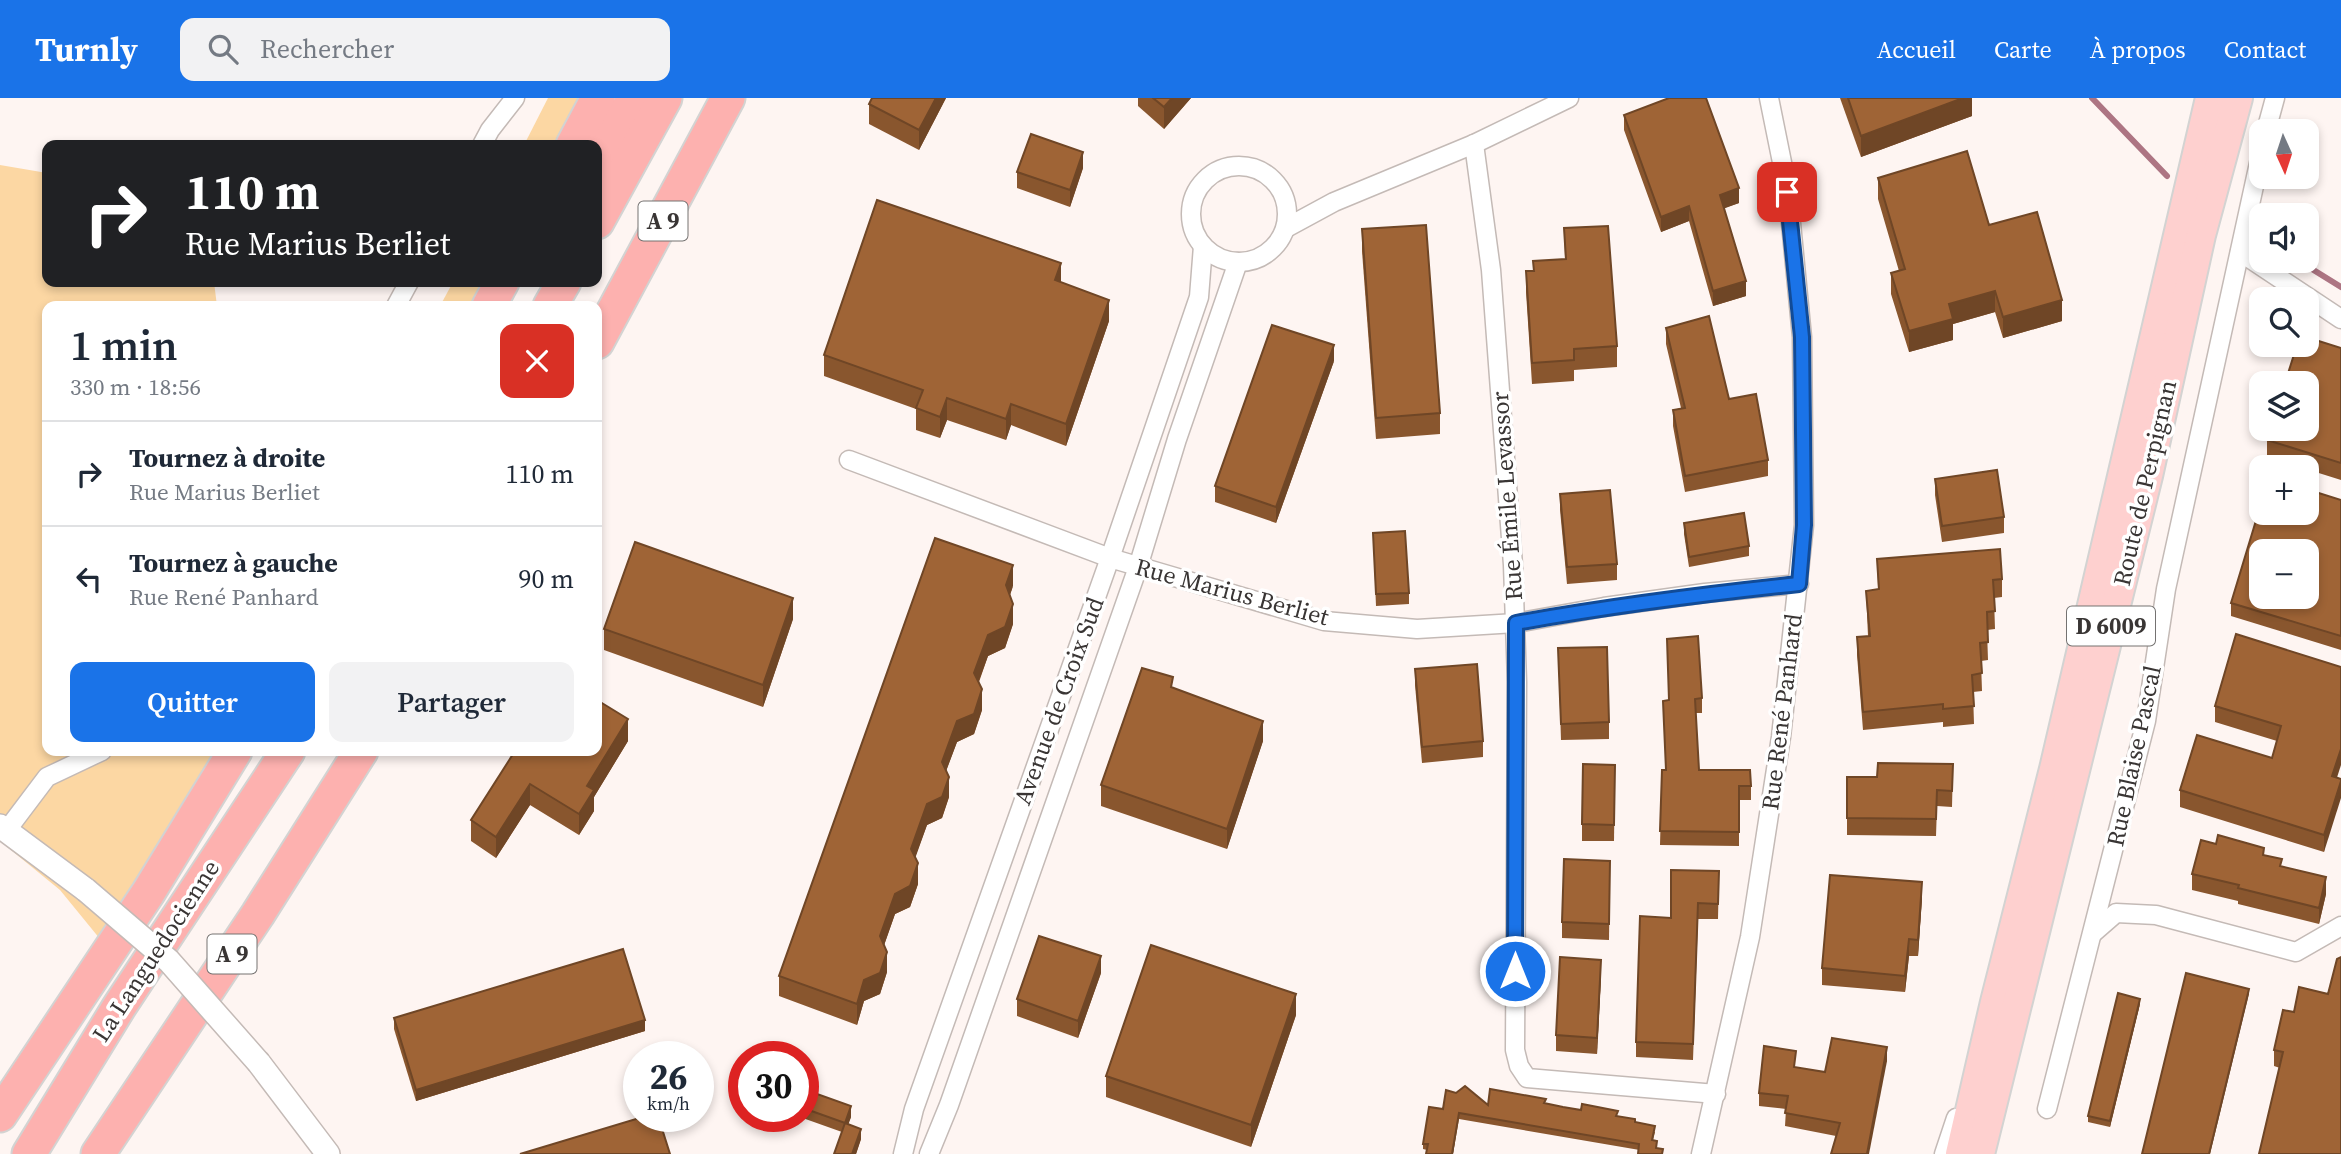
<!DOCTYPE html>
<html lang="fr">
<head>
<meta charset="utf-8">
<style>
	body { margin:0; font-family:"Source Serif 4",serif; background:#f2f2f3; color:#1f2937; height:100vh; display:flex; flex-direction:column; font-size:26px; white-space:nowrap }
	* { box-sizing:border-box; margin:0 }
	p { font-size:23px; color:#747a83 }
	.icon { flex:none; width:38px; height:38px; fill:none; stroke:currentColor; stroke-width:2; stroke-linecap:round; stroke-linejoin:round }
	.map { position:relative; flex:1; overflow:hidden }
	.panel { position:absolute; left:42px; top:203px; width:560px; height:455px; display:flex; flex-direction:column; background:#fff; border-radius:14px; box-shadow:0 4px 10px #0003 }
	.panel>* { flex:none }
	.guide { position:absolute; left:42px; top:42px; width:560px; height:147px; border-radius:14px; box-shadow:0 4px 10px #0003; background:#202124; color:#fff; overflow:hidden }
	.needle { width:46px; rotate:177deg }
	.fabs { position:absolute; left:2249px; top:21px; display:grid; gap:14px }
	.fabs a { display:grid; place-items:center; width:70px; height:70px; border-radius:14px; background:#fff; box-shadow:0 4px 10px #0003; font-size:35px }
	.speed { position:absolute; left:623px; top:943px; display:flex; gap:14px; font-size:35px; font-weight:700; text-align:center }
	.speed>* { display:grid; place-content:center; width:91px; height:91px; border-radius:50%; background:#fff; box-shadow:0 4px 10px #0003; line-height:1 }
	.speed small { font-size:18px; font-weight:400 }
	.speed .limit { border:10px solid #d22; background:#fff; color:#111 }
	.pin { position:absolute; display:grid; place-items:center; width:60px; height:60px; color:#fff; margin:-30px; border-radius:14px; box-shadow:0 4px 10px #0006 }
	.me { position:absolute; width:77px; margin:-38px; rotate:0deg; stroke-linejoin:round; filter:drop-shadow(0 0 5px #0008) }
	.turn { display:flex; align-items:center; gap:24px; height:147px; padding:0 28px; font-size:32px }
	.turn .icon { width:91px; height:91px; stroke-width:2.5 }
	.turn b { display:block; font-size:49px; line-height:60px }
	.round { display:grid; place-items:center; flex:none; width:74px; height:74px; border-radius:14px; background:#f2f2f3 }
	.head { display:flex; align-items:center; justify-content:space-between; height:119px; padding:0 28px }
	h1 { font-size:42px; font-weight:600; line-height:52px }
	.action { display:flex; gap:14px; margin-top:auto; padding:14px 28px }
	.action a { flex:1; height:80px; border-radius:14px; background:#1a73e8; color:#fff; font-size:28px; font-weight:600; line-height:80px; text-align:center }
	.action a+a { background:#f2f2f3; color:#1f2937 }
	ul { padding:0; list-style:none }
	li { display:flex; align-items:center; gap:21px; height:105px; padding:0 28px; border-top:2px solid #e0e1e3 }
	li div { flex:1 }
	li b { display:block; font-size:26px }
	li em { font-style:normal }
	header { display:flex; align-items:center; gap:42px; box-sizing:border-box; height:98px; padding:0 35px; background:#1a73e8; color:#fff }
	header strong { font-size:33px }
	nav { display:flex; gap:38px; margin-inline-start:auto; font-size:24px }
	.search { width:490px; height:63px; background:#f2f2f3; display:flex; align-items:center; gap:18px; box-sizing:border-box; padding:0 24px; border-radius:14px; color:#747a83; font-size:26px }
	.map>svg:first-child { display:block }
</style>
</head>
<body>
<header>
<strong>Turnly</strong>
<div class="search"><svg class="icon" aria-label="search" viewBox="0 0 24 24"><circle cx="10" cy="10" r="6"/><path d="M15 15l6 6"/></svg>Rechercher</div>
<nav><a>Accueil</a><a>Carte</a><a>À propos</a><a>Contact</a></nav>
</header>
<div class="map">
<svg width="2341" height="1056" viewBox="0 0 2341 1056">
	<rect width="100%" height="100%" fill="#fef5f2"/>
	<g fill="#fcd7a3">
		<polygon points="548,0 614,0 590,47 524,47"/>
		<polygon points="0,67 47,75 47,184 214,184 217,208 47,208 47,653 254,653 173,783 118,863 60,792 0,743"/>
		<polygon points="453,184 521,184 509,208 440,208"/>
	</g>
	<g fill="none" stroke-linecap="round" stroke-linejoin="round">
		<g stroke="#ad7583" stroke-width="6">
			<polyline points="2092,0 2167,78"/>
			<polyline points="2299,163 2341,189"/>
		</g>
		<g stroke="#c4bab6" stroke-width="21">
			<g id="minor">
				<polyline points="2266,33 2275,0"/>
				<polyline points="1474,46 1491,172 1513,467 1517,584 1515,952 1519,968 1527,980 1716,996"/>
				<polyline points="482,47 490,32 515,0"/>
				<circle cx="1239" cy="116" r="48"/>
				<polyline points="1286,130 1334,104 1474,46 1569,0"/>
				<polyline points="2240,154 2341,221"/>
				<polyline points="396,208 409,184"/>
				<polyline points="849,362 1110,460 1324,523 1417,531 1516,525 1604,509 1705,495 1799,486"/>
				<polyline points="7,732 47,679 102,653"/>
				<polyline points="2093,835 2116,815 2156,817 2296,854 2341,828"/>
				<polyline points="2047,1011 2146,623 2166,491 2261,56"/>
				<polyline points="903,1056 914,1011 1110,460 1199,199 1203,148"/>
				<polyline points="929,1056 949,1007 1138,469 1177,341 1238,164"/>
				<polyline points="1701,1056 1750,839 1781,639 1804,427 1802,239 1788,94 1769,0"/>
				<polyline points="1944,1056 1956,1020"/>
			</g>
		</g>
		<g stroke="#c4bab6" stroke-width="26">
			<g id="tertiary">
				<polyline points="0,728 86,792"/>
				<polyline points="259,965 328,1056"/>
			</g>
		</g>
		<g stroke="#d3d3d2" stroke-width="32">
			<g id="primary">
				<polyline points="1960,1056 1995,904 2054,671 2210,0"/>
				<polyline points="1980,1056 2148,378 2201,137 2238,0"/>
			</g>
		</g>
		<g stroke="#d3d3d2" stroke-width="37">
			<g id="motorway">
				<polyline points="573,47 598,0"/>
				<polyline points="597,70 634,0"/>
				<polyline points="597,124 665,0"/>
				<polyline points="489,208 502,184"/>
				<polyline points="550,208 564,184"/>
				<polyline points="597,244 728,0"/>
				<polyline points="0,1017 148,795 235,653"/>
				<polyline points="29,1056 119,909 288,653"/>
				<polyline points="98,1056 258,816 361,653"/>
			</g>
		</g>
		<use href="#minor" stroke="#fff" stroke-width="18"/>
		<use href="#tertiary" stroke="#fff" stroke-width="23"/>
		<use href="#primary" stroke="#fed0cf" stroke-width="28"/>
		<use href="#motorway" stroke="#fdb1af" stroke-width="33"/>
		<g stroke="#c4bab6" stroke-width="26" stroke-linecap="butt">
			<polyline id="tertiary-bridge" points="86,792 169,863 259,965"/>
		</g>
		<use href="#tertiary-bridge" stroke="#fff" stroke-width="23"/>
	</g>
	<g fill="#89562e">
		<polygon points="946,0 919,52 869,26 869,6"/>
		<polygon points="1138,0 1191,0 1164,31 1138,8"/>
		<polygon points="1840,0 1972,0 1972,18 1861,59"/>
		<polygon points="1624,17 1739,105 1724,110 1746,198 1713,208 1689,123 1661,134 1624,32"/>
		<polygon points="1083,70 1070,109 1017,90 1017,74"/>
		<polygon points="1878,80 1989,127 2062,223 2003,240 1995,214 1953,226 1953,242 1909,254 1891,196 1891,175 1899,173 1878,101"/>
		<polygon points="1564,130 1617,248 1617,269 1574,272 1574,283 1532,286 1526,194 1526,173 1534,173 1565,161"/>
		<polygon points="1362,131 1440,315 1440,336 1376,341 1362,153"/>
		<polygon points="1061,184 1109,223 1066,348 1011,327 1006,342 947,322 940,340 916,332 916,311 824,278 824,257"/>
		<polygon points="1666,230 1729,301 1768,362 1768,378 1685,394 1673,328 1673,312 1681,310 1666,246"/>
		<polygon points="2341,250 2341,382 2306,371 2306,369 2302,369 2267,358 2267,342"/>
		<polygon points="1334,263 1276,425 1215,404 1215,388"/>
		<polygon points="1935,381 2004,419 2004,435 1942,444 1935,397"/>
		<polygon points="1560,396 1617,466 1617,482 1567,486 1560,412"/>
		<polygon points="2341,402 2341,552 2231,518 2231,505"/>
		<polygon points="1684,425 1749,448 1749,458 1689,469 1684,436"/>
		<polygon points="1373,435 1409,495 1409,506 1376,508"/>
		<polygon points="1877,461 2002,481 2002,499 1994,500 1995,531 1987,532 1988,562 1981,563 1982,593 1973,594 1974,626 1943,629 1943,624 1863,632 1857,557 1857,539 1868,538 1866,493 1878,491"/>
		<polygon points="1013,488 1010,497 1013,526 1005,550 988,558 979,584 982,612 974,636 957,644 946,673 949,699 942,720 927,727 915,759 918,786 910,809 895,816 884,847 887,874 880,896 864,903 857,927 779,898 779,878"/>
		<polygon points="793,521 763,609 604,552 604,531"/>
		<polygon points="2236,536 2337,680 2324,754 2180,709 2180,692 2272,660 2277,643 2215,624 2215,608"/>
		<polygon points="1558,550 1609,624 1609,641 1561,642"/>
		<polygon points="1415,571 1483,643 1483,659 1422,665 1415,587"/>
		<polygon points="1173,590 1263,643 1227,751 1101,708 1101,687"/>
		<polygon points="1702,600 1702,615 1696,615 1699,672 1751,688 1751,702 1739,702 1739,748 1660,747 1662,672 1666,672 1663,603"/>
		<polygon points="628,643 594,699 594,713 579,737 530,707 496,760 471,743 471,722 515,653"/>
		<polygon points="1953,666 1952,709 1937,708 1936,738 1847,737 1847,679 1877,679"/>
		<polygon points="1615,667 1614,743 1582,743 1582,726"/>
		<polygon points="2264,757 2326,796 2319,826 2238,806 2238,803 2192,792 2192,776"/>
		<polygon points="1610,763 1609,842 1562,840 1562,824"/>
		<polygon points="1719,773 1718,821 1698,821 1693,962 1636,959 1636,944 1671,820"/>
		<polygon points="1922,800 1918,858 1909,858 1905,894 1822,887 1822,870"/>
		<polygon points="1101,875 1078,940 1017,918 1017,901"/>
		<polygon points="1601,878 1597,956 1556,953 1556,937"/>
		<polygon points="2328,896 2341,1056 2280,970 2274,968 2274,952 2294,914"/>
		<polygon points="2140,906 2110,1029 2088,1024 2088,1018"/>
		<polygon points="1296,917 1251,1049 1106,999 1106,978"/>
		<polygon points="394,920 645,933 416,1003 394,931"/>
		<polygon points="1887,963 1836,1038 1785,1028 1786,1011 1759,1008 1759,995 1795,969 1825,974"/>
		<polygon points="803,991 851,1019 848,1026 861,1041 856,1056 834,1056 842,1034 797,1018 803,1018"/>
		<polygon points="1546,1006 1618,1018 1635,1024 1655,1034 1653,1042 1657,1050 1663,1056 1459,1021 1453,1056 1426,1056 1427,1052 1423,1051 1423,1046 1443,1011 1488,1007"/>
	</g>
	<g fill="#6f4626">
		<polygon points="936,0 946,0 919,52 919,32"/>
		<polygon points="1172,0 1191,0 1164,31 1164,9"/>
		<polygon points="1963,0 1972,0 1972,18 1861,59 1861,38"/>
		<polygon points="1083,54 1083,70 1070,109 1070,92"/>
		<polygon points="1739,90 1739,105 1720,112 1720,97"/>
		<polygon points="1689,108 1689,123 1661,134 1661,119"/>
		<polygon points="1061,165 1061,186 1055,182"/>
		<polygon points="1746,183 1746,198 1713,208 1713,193"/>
		<polygon points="1995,193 1995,214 1953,226 1953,242 1909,254 1909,233 1949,206"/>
		<polygon points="1109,202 1109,223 1066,348 1066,326"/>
		<polygon points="2062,202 2062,223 2003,240 2003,219"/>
		<polygon points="1334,247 1334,263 1276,425 1276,409"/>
		<polygon points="947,300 947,322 940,340 940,319"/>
		<polygon points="1011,306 1011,327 1006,342 1006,321"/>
		<polygon points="1013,467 1013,488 1006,508 1006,487"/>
		<polygon points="793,500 793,521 763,609 763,587"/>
		<polygon points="1013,506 1013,526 1005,550 988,558 974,596 974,575 988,537"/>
		<polygon points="982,591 982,612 974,636 957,644 942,684 942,664 957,623"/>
		<polygon points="628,621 628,643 594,699 594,713 579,737 579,716 587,688"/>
		<polygon points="1263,623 1263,643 1227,751 1227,731"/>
		<polygon points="2341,651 2341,667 2332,695 2332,678"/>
		<polygon points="949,679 949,699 942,720 927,727 911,772 911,751 927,706"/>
		<polygon points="2341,683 2341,700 2324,754 2324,737"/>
		<polygon points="530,686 530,707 496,760 496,739"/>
		<polygon points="918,765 918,786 910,809 895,816 880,859 880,838 895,796"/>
		<polygon points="2326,779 2326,796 2319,826 2319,810"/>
		<polygon points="1922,784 1922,800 1918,858 1918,842"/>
		<polygon points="1909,841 1909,858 1905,894 1905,878"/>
		<polygon points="887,854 887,874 880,896 864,903 857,927 857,906 864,882"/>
		<polygon points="1101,858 1101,875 1078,940 1078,923"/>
		<polygon points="1601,862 1601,878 1597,956 1597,940"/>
		<polygon points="2249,891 2249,896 2210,1056 2209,1056"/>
		<polygon points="1296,896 1296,917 1251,1049 1251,1027"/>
		<polygon points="2140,901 2140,906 2110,1029 2110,1023"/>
		<polygon points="645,922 645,933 416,1003 416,992"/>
		<polygon points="1887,949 1887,963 1869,1056 1867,1056"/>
		<polygon points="851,1008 851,1019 845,1036 845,1025"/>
		<polygon points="1459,1015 1453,1056 1452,1056"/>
		<polygon points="861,1031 861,1041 856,1056 852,1056"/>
	</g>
	<g fill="#9f6436" stroke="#6f4626" stroke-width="2" fill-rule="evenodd">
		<polygon points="872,0 936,0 919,32 869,6"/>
		<polygon points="1153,0 1172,0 1164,9"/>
		<polygon points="1669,0 1706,0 1739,90 1720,97 1746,183 1713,193 1689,108 1661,119 1624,17"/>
		<polygon points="1848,0 1963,0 1861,38"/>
		<polygon points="1031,36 1083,54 1070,92 1017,74"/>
		<polygon points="1967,53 1989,127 2037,114 2062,202 2003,219 1995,193 1949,206 1953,221 1909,233 1891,175 1905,171 1878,80"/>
		<polygon points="877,102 1061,165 1055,182 1109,202 1066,326 1011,306 1006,321 947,300 940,319 916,310 923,292 824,257"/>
		<polygon points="1426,127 1440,315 1376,320 1362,131"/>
		<polygon points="1608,128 1617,248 1574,251 1574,262 1532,265 1526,173 1534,173 1533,163 1566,161 1564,130"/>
		<polygon points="1709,218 1729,301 1756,296 1768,362 1685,378 1673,312 1685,310 1666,230"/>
		<polygon points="1272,227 1334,247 1276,409 1215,388"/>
		<polygon points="2306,239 2341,250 2341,365 2267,342 2270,331 2306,331 2306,285 2285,285 2297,247 2306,247"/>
		<polygon points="1997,372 2004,419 1942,428 1935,381"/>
		<path d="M2306,391L2341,402V538L2231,505L2261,406V415H2306ZM2261,453H2306V499H2261Z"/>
		<polygon points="1610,392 1617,466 1567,469 1560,396"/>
		<polygon points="1744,415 1749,448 1689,459 1684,425"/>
		<polygon points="1405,433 1409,495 1376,496 1373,435"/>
		<polygon points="935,440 1013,467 1006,487 1013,506 1005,529 988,537 974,575 982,591 974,616 957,623 942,664 949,679 942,699 927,706 911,751 918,765 910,788 895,796 880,838 887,854 880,875 864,882 857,906 779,878"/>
		<polygon points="635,444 793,500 763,587 604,531"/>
		<polygon points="2000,451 2002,481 1993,482 1995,513 1987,514 1988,544 1980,545 1982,575 1972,577 1974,608 1943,611 1943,606 1863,614 1857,539 1870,538 1866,493 1879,491 1877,461"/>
		<polygon points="2236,536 2341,569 2341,651 2332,678 2341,681 2341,683 2324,737 2180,692 2197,637 2272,660 2281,628 2215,608"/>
		<polygon points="1698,538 1702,600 1695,601 1699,672 1750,672 1751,688 1739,688 1739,734 1660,733 1662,672 1666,672 1663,603 1669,602 1667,541"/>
		<polygon points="1607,549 1609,624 1561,626 1558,550"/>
		<polygon points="1477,566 1483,643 1422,649 1415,571"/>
		<polygon points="1142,570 1173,579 1171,589 1263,623 1227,731 1101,687"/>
		<polygon points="597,602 628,621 587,688 594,692 579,716 530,686 496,739 471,722 515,653 597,653"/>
		<polygon points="1878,665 1953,666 1952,693 1937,692 1936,721 1847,720 1847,679 1877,679"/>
		<polygon points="1583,666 1615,667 1614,727 1582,726"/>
		<polygon points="2218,737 2264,750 2263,757 2282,761 2280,768 2326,779 2319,810 2238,790 2239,787 2192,776 2201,742 2216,746"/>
		<polygon points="1564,761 1610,763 1609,826 1562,824"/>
		<polygon points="1671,772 1719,773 1718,806 1698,805 1693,946 1636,944 1640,818 1671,820"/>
		<polygon points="1830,777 1922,784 1918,842 1909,841 1905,878 1822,870"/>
		<polygon points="1039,838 1101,858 1078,923 1017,901"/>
		<polygon points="1151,847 1296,896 1251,1027 1106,978"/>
		<polygon points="623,851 645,922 416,992 394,920"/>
		<polygon points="1560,859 1601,862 1597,940 1556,937"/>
		<polygon points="2341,859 2341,1056 2259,1056 2283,954 2274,952 2283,912 2294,914 2299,889 2328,896 2337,861"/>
		<polygon points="2186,875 2249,891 2209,1056 2142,1056"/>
		<polygon points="2118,895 2140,901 2110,1023 2088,1018"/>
		<polygon points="1832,940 1887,949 1867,1056 1831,1056 1840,1025 1785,1015 1788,998 1759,995 1764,948 1796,953 1794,969 1825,974"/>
		<polygon points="1465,988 1488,1007 1490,991 1546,1001 1544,1005 1563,1009 1581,1012 1582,1006 1618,1013 1616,1018 1635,1021 1635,1024 1655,1028 1652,1042 1657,1043 1656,1050 1663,1051 1662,1056 1638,1056 1639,1046 1459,1015 1452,1056 1426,1056 1428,1046 1423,1046 1429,1009 1443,1011 1446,992 1456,995"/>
		<polygon points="803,991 851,1008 845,1025 803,1010"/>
		<polygon points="646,1018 658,1018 670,1056 520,1056"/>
		<polygon points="845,1025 861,1031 852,1056 834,1056"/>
	</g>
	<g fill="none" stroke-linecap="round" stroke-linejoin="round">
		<g stroke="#114b97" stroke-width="18">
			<path id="route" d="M1515,873L1516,525C1610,508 1704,496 1799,486L1804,427L1802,239L1787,94"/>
		</g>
		<use href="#route" stroke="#1a73e8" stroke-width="12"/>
	</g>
	<g text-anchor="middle" stroke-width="7" stroke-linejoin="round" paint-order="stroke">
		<g fill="#fff" stroke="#747271" stroke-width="2">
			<rect x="638.5" y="103.5" width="49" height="39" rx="5"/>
			<rect x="2067" y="508.5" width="88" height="39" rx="5"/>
			<rect x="207.5" y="836.5" width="49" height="39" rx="5"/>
		</g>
		<g font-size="23" font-weight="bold" fill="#393534">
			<text x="663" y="131">A 9</text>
			<text x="2111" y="536">D 6009</text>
			<text x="232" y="864">A 9</text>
		</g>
		<g font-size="24" fill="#393534" stroke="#fff">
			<text transform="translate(2145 385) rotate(-77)" y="8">Route de Perpignan</text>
			<text transform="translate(1507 398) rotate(-94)" y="8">Rue Émile Levassor</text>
			<text transform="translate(1232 494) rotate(15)" y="8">Rue Marius Berliet</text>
			<text transform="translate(1059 603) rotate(-70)" y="8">Avenue de Croix Sud</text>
			<text transform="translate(1782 614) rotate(-83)" y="8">Rue René Panhard</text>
			<text transform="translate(2134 658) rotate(-78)" y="8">Rue Blaise Pascal</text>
			<text transform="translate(156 853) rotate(-57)" y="8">La Languedocienne</text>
		</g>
	</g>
</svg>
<div class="fabs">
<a><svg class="needle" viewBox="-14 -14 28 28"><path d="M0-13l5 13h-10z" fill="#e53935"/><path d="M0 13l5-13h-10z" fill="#747a83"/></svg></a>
<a><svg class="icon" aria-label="sound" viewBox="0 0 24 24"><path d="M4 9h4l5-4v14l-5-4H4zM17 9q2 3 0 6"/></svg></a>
<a><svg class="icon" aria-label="search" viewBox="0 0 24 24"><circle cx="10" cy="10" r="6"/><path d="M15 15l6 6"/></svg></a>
<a><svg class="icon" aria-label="layers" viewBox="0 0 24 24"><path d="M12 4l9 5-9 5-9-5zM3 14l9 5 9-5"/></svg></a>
<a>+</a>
<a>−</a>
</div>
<div class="speed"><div>26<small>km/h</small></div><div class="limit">30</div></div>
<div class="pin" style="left:1787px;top:94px;background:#d93025"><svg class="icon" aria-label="arrive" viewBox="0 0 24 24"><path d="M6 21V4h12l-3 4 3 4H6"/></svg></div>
<svg class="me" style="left:1515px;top:873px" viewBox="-20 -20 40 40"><circle r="17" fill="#1a73e8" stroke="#fff" stroke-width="3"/><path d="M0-11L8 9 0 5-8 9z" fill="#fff"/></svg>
<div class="guide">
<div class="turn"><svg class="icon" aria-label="right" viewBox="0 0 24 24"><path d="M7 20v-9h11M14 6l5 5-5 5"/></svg><div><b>110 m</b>Rue Marius Berliet</div></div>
</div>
<section class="panel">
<div class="head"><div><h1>1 min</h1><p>330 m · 18:56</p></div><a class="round" style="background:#d93025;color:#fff"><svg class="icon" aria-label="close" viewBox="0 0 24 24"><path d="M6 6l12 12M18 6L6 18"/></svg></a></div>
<ul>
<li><svg class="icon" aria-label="right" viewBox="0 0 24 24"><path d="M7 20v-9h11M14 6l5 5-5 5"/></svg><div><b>Tournez à droite</b><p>Rue Marius Berliet</p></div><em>110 m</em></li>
<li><svg class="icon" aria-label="left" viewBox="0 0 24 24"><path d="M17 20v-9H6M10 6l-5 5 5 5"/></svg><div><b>Tournez à gauche</b><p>Rue René Panhard</p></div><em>90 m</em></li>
</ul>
<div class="action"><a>Quitter</a><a>Partager</a></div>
</section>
</div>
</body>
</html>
